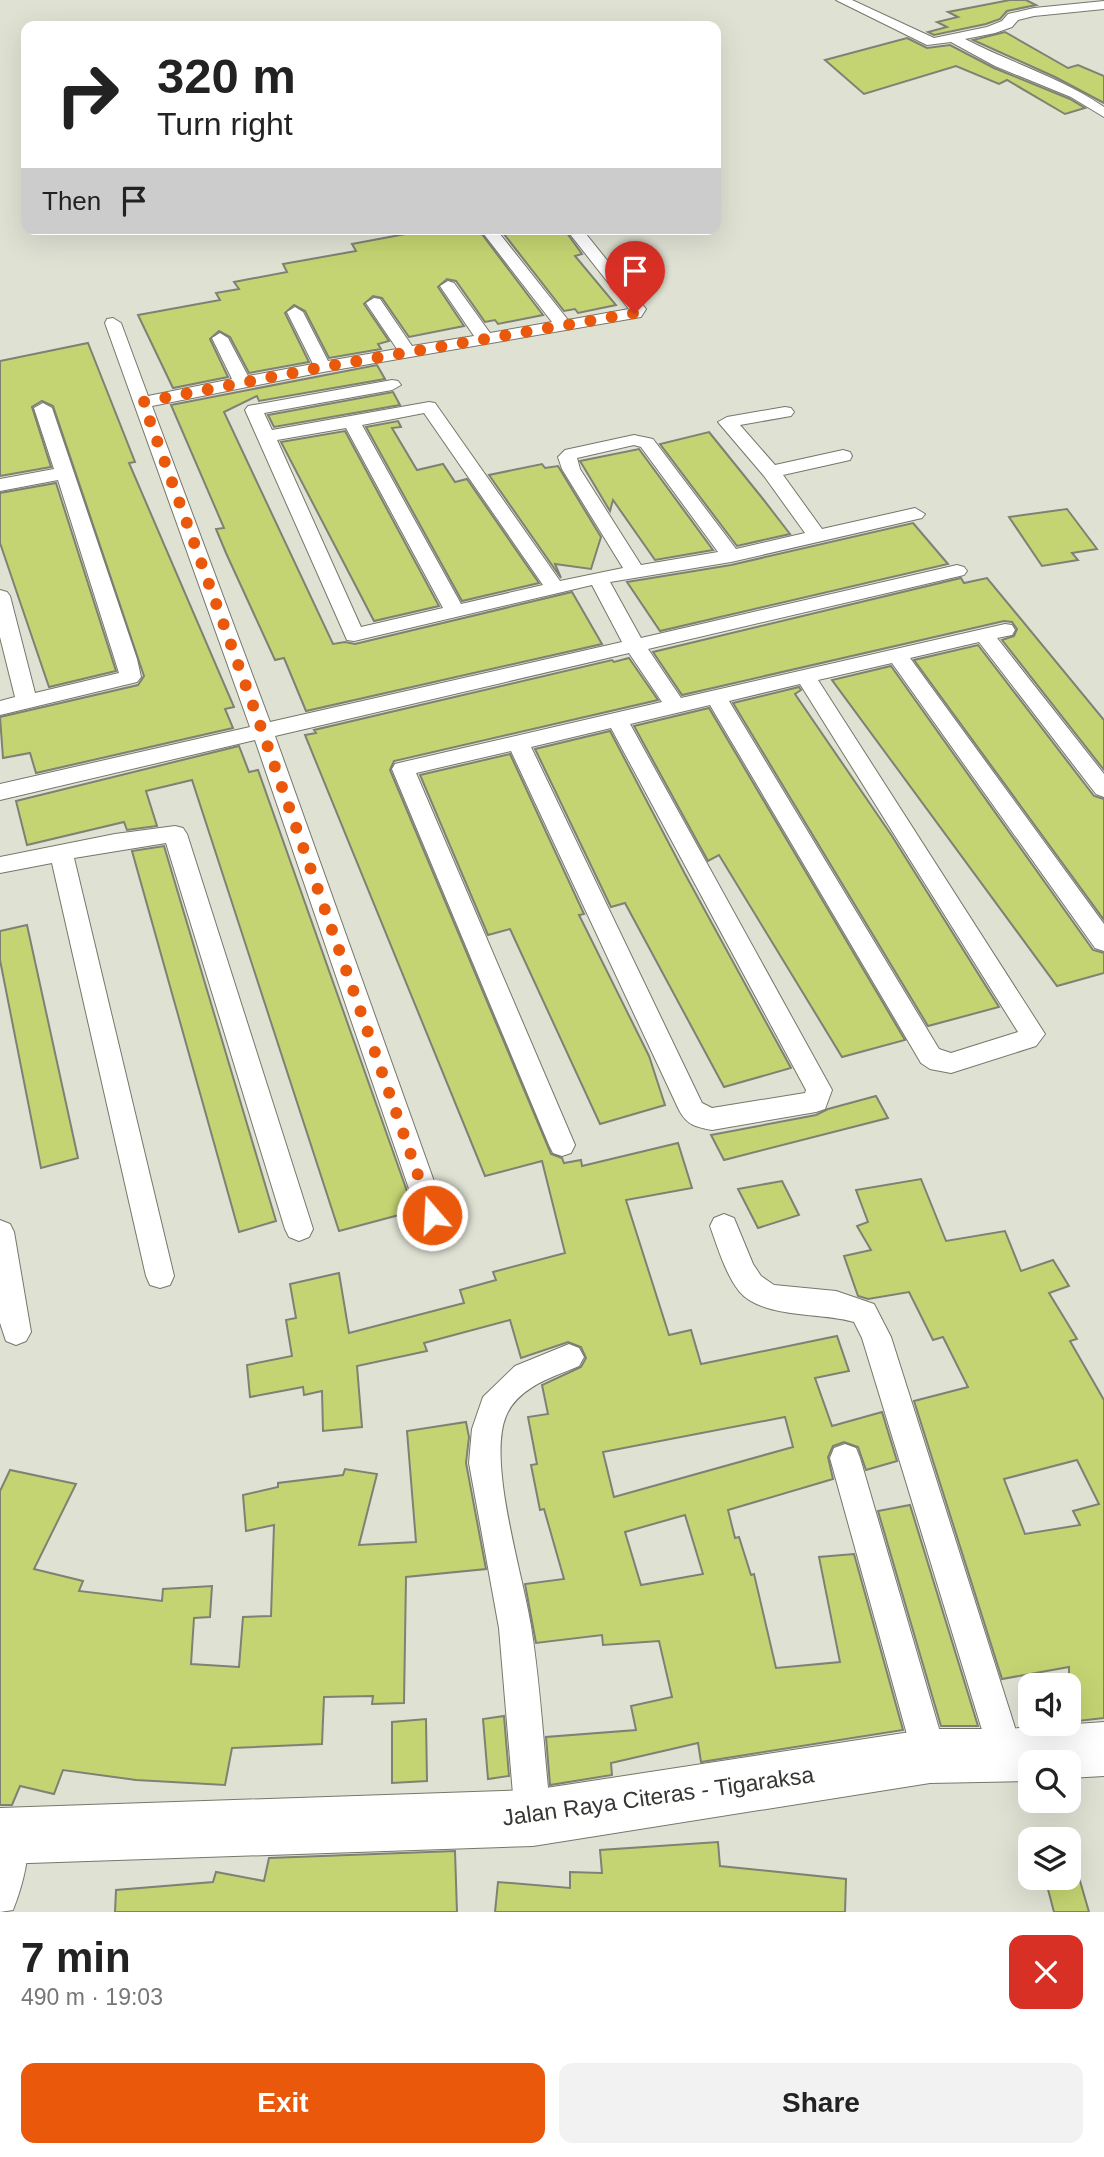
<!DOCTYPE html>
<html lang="en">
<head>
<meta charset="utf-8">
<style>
	body { margin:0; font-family:Arial,sans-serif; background:#f2f2f2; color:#222; height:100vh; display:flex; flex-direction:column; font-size:26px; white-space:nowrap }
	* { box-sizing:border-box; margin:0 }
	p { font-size:23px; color:#767676 }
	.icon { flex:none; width:38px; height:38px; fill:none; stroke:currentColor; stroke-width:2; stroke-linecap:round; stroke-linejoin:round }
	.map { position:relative; height:1912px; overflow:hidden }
	.drawer { display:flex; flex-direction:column; background:#fff; flex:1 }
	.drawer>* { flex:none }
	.hud { position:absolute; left:21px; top:21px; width:700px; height:214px; border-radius:14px; box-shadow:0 7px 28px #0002; background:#fff; color:#222; overflow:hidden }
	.tools { position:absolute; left:1018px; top:1673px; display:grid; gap:14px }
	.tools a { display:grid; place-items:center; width:63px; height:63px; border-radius:14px; background:#fff; box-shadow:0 7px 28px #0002; font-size:35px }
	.pin { position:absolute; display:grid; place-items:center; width:60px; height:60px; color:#fff; margin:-72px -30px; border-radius:50% 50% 50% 0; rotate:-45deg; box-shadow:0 0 7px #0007 }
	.pin .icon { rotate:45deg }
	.me { position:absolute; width:77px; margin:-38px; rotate:341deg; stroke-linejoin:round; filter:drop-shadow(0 0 5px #0008) }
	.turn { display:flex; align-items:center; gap:24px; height:147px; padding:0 21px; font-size:32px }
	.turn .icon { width:91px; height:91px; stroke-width:2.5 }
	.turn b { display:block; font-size:49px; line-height:60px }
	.then { display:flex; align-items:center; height:66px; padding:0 21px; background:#0003; gap:14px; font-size:26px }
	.round { display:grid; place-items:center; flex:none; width:74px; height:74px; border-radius:14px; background:#f2f2f2 }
	.headline { display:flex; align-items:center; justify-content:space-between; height:119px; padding:0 21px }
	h1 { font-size:42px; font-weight:700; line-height:52px }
	.cta { display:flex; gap:14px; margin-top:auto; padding:14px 21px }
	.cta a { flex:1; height:80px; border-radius:14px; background:#ea580c; color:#fff; font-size:28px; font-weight:700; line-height:80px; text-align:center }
	.cta a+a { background:#f2f2f2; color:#222 }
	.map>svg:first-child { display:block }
</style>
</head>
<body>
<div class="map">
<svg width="1104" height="1912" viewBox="0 0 1104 1912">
	<rect width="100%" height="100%" fill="#dfe2d3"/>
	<g fill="#c5d472" stroke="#7e8174" stroke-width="2" fill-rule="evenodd">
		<polygon points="1010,0 1026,0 1036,5 1007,11 1000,19 986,24 934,35 928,32 947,27 937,22 958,17 948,12"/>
		<polygon points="1005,32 1068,68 1078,65 1104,76 1104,103 1055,77 973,40"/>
		<polygon points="907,38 927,48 950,45 994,68 1070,99 1085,108 1065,114 1007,80 999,84 956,66 864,94 825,60"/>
		<polygon points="432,229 478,229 543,315 498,324 495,320 485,322 456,281 447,279 438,287 464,326 409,337 382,298 373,296 364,304 389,341 378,344 381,349 329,358 305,311 294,305 285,313 309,362 249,373 230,337 219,331 210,339 228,377 173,388 138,315 220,300 216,293 239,289 234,282 287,272 283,264 356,251 352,244"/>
		<polygon points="500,229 564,229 582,254 575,256 616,305 578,313 575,309 564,311"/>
		<polygon points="88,343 135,462 129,463 234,707 225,709 233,728 36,773 30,753 3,758 0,717 138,685 144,676 53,406 42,401 32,407 51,467 0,476 0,361"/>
		<polygon points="377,365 385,379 259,401 257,396 224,412 333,644 345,642 355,644 572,592 602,644 306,711 284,658 275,660 226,553 216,529 224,528 171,405"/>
		<polygon points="393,392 400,405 274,427 268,415"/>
		<polygon points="398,421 401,427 392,428 417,470 443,464 455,482 467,479 539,583 462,601 366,427"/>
		<polygon points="345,431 439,606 374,621 281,442"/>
		<polygon points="709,432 763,499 790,534 737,546 660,444"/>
		<polygon points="639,449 713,550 655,560 613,500 610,511 580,461"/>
		<polygon points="542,464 545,468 558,466 601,537 591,569 555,564 561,578 489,475"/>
		<polygon points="56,483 116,671 49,687 0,543 0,493"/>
		<polygon points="1067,509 1097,549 1072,553 1078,560 1042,566 1009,517"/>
		<polygon points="913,523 948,564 660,631 627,582 731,565"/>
		<polygon points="961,578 964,583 987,578 1104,720 1104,770 1002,640 1014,636 1017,629 1012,622 1004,621 682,695 653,652"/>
		<polygon points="978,645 1094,796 1104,799 1104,920 914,660"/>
		<path d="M629,658L658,700L394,761L390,770L551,1154L562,1158L564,1163L581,1160L582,1166L678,1143L692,1188L626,1200L669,1335L691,1330L701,1364L837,1336L849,1371L815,1378L832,1426L882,1412L897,1461L866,1470L858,1447L844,1442L833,1446L828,1457L833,1479L728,1510L735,1538L739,1537L751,1575L754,1574L776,1668L840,1662L819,1557L854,1554L903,1730L701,1762L698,1743L611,1763L612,1775L550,1785L546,1737L636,1730L631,1706L672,1697L659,1641L603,1645L602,1635L536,1643L525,1584L564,1579L544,1509L540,1510L531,1465L537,1464L528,1417L548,1414L542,1385L581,1367L586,1358L581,1347L568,1342L521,1358L510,1320L424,1343L427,1351L357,1366L362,1427L323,1431L322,1391L304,1395L303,1387L250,1397L247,1365L292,1356L286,1320L296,1318L290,1284L339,1273L349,1333L464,1303L460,1290L496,1280L493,1272L565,1253L542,1161L485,1176L305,735L316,733L314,730L612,660L614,662ZM785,1417L793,1447L614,1497L603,1452ZM685,1515L703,1574L641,1585L625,1532Z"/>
		<polygon points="891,666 1093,950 1104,953 1104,973 1057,986 832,680"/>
		<polygon points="799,687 801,690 795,694 892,836 999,1007 928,1026 733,703"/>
		<polygon points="709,708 905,1040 842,1057 719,855 708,861 634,726"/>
		<polygon points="610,731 685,874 791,1068 724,1087 625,903 611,907 535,749"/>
		<polygon points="239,746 249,772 258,770 414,1211 339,1231 192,780 146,791 157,826 127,830 124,822 27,845 16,801"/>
		<polygon points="510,754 584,914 579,915 649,1056 665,1105 600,1124 510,929 488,935 420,775"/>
		<polygon points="164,846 276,1221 239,1232 132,851"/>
		<polygon points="27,925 78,1158 41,1168 0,960 0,931"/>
		<polygon points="876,1096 888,1118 724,1160 711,1135 816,1115 828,1109"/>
		<path d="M921,1179L946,1241L1005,1231L1021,1271L1053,1260L1069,1286L1049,1293L1077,1339L1070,1341L1104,1400V1718L1069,1722V1667L1002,1679L914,1401L968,1387L943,1337L933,1340L909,1292L868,1299L858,1296L844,1256L871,1250L857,1226L868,1222L856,1190ZM1077,1460L1099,1504L1073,1511L1080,1525L1025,1534L1004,1479Z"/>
		<polygon points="782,1181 799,1215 758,1228 738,1189"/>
		<polygon points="466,1422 469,1437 466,1463 486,1569 406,1577 404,1703 372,1704 373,1696 324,1697 322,1744 232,1748 225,1785 136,1780 63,1770 54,1794 20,1786 12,1805 0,1805 0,1491 10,1470 76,1484 34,1569 83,1581 79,1591 162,1601 163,1589 212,1586 210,1617 194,1618 191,1664 239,1667 243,1617 271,1616 274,1525 246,1531 243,1495 278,1487 278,1483 343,1475 345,1469 377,1474 359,1545 416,1542 407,1431"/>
		<polygon points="910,1505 978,1726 941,1726 878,1511"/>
		<polygon points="504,1716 509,1776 488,1779 483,1719"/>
		<polygon points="426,1719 427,1781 392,1783 392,1722"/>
		<polygon points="718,1842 720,1866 846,1879 845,1912 495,1912 498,1882 570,1888 570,1872 602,1873 600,1850"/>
		<polygon points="455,1851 457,1912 115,1912 116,1890 213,1882 216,1872 264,1881 269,1858"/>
		<polygon points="1078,1874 1089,1912 1054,1912 1045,1878 1069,1878 1069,1875"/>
	</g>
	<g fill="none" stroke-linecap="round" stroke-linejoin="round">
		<g stroke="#75776a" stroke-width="2">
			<g id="minor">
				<path d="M836,0H852L934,38L987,27L1002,21L1008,14L1034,8L1104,1V9L1034,16L1018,20L1012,27L995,33L965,39C1011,63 1062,78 1104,107V117L1071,97L995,66L951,42L927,45Z"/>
				<path d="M480,229H496L568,320L629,309L566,229H582L646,309L641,317L635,318L323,372L152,406L270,722L622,642L592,585L354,641L347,640L245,410L248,406L392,380L398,381L401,385L392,390L264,413L272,430L429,402L435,403L560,581L623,568L562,469L558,457L565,450L634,435L653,439L736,549L805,533L764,476L718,422L727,417L785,407L791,408L794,412L791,416L740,425L775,465L843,450L850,452L852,456L850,460L783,475L822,529L915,508L925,514L922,518L731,562L610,582L641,638L957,565L964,567L967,571L964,575L648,649L681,698L1005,624L1012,625L1015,630L1012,635L997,638L1104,774V797L1096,794L979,642L910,658L1104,924V951L1095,948L892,663L818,680L1045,1034L1036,1046L951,1073L930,1069L921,1063L710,705L630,724L832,1090L825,1109L816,1112L712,1130C696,1127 687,1125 679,1110L511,751L416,773L575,1145L571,1153L562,1156L553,1153L549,1145L392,769L395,764L403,762L662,702L629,653L275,736L446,1215L442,1223L432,1227L422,1223L418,1215L255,740L0,800V784L250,727L105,323L107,319L113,318L121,323L148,396L232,379L212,338L220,333L228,338L248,376L313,364L287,312L295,307L303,312L328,361L397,349L366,303L374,298L380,299L412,346L474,336L440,286L448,281L454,283L490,333L552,322ZM424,413L543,585L461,604L362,425ZM346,428L443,608L361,627L277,440ZM634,445L641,447L718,552L641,565L580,469L577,458ZM800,684L1018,1032L951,1053L939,1049L729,701ZM611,728L806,1090L805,1093L712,1108L702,1103L531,747Z"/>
				<polygon points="43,403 52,408 137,659 141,677 137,682 0,715 0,701 15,697 0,637 0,590 7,592 10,596 35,693 119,673 58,480 0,491 0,479 54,469 34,408"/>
				<polygon points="175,826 183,828 187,834 313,1229 309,1237 299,1241 289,1237 285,1229 166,843 74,858 174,1276 170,1285 160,1288 150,1285 146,1276 52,863 0,873 0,857 115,834"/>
				<path d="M724,1214L734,1218L753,1264L761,1276L774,1285L836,1291L874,1304L891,1337L1024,1756L1019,1768L1007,1773L995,1768L990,1756L862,1338L854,1322C821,1312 762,1319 739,1291C725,1273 718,1248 710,1226L714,1218Z"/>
				<polygon points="0,1220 10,1224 14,1232 31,1332 26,1341 16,1345 6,1341 0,1323"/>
				<path d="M569,1344L579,1348L584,1357L579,1366C553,1377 518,1387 506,1416C487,1462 523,1575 531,1626C541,1689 544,1754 551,1818L545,1830L533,1836L521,1830L515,1818L499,1628L469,1463L472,1429L483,1397L515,1366Z"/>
				<polygon points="845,1444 856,1448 860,1458 947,1756 942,1768 930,1773 918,1768 913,1756 830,1458 834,1448"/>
				<path d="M12,1818L24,1824C34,1847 22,1887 13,1910L0,1912V1823Z"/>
			</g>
		</g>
		<g stroke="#75776a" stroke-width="2">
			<polygon id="primary" points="1104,1722 1104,1776 1069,1778 1069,1762 1031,1762 1031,1781 930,1783 533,1846 0,1864 0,1808 533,1790 930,1729 1007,1729"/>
		</g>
		<use href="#minor" fill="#fff" fill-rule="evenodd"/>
		<use href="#primary" fill="#fff" fill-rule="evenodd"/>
	</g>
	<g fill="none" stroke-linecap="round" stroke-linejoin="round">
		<polyline stroke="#ea580c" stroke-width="12" stroke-dasharray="0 21.6" points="432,1215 263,733 143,402 323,367 635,313"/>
	</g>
	<g text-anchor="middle" stroke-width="5" stroke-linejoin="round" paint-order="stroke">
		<g font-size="23" fill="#363732" stroke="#fff">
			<text transform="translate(658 1796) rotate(-8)" y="8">Jalan Raya Citeras - Tigaraksa</text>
		</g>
	</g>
</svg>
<div class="tools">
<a><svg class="icon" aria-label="sound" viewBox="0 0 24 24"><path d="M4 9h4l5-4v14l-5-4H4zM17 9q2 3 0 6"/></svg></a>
<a><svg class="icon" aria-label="search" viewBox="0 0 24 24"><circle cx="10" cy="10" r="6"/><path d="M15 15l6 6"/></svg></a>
<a><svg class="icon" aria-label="layers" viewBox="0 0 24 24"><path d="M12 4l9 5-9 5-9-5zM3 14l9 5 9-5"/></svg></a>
</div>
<div class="pin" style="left:635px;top:313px;background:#d93025"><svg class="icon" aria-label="arrive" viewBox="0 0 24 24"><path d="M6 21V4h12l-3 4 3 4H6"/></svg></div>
<svg class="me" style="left:432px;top:1215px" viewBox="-20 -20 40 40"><circle r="17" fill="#ea580c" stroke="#fff" stroke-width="3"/><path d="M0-11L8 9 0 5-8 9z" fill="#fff"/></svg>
<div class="hud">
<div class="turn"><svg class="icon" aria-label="right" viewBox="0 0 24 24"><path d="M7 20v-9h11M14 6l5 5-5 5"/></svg><div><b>320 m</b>Turn right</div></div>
<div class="then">Then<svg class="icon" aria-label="arrive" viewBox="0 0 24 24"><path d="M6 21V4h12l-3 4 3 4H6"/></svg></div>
</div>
</div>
<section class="drawer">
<div class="headline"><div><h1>7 min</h1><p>490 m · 19:03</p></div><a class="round" style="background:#d93025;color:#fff"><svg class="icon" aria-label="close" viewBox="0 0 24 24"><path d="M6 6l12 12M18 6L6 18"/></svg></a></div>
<div class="cta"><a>Exit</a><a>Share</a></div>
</section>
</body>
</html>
